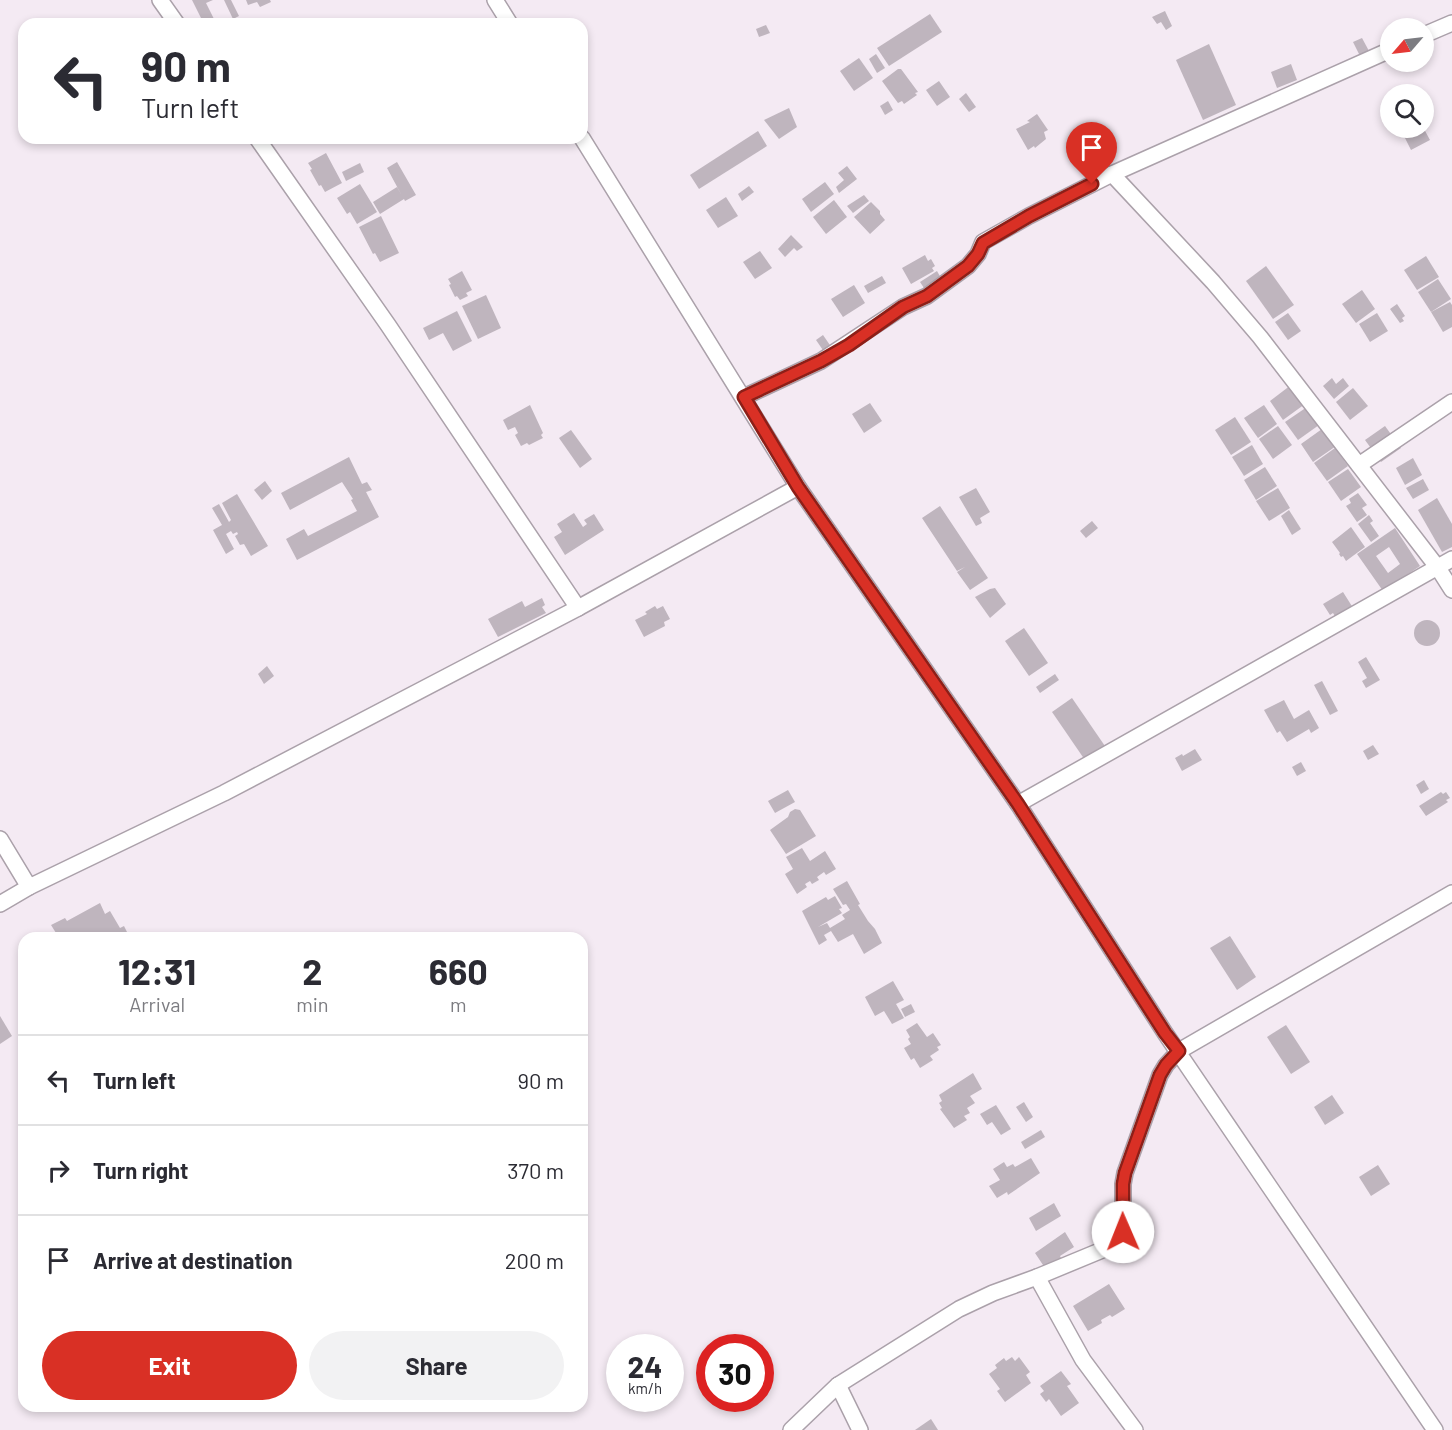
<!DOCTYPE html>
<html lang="en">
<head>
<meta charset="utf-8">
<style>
	body { margin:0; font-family:Barlow,sans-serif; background:#f2f2f3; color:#2b2b33; height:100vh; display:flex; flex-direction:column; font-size:22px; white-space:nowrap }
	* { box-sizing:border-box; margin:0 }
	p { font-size:20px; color:#7c7c81 }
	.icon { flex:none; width:33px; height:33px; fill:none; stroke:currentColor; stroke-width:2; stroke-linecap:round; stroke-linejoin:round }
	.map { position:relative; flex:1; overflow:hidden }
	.details { position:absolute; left:18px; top:932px; width:570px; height:480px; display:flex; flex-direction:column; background:#fff; border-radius:18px; box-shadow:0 3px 9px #0003 }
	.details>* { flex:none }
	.guide { position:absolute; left:18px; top:18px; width:570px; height:126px; border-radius:18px; box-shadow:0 3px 9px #0003; background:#fff; color:#2b2b33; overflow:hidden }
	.needle { width:39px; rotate:242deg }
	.tools { position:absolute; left:1380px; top:18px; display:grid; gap:12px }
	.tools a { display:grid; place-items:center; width:54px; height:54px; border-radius:50%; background:#fff; box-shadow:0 3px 9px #0003; font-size:30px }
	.speed { position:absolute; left:606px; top:1334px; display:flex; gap:12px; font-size:30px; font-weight:700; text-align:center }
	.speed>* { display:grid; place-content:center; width:78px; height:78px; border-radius:50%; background:#fff; box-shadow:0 3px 9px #0003; line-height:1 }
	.speed small { font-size:15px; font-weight:400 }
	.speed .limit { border:9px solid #d22; background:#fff; color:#111 }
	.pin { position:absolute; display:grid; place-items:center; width:51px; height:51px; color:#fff; margin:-62px -26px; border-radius:50% 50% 50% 0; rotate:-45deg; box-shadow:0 0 6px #0007 }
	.pin .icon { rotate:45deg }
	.me { position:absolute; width:66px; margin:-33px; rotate:359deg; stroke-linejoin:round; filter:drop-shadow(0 0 4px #0008) }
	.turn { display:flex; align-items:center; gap:21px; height:126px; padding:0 24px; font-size:27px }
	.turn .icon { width:78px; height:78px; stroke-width:2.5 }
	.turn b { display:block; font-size:42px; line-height:51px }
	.eta { display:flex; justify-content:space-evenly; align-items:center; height:102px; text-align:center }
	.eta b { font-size:36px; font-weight:700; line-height:42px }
	.button { display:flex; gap:12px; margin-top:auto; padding:12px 24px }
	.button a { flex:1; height:69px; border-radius:36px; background:#d93025; color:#fff; font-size:24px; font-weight:700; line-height:69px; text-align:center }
	.button a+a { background:#f2f2f3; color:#2b2b33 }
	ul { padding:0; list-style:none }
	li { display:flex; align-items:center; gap:18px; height:90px; padding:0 24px; border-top:2px solid #e1e1e2 }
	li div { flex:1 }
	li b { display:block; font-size:22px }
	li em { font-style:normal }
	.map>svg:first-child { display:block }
</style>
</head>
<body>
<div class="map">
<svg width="1452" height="1430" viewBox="0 0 1452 1430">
	<rect width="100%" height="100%" fill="#f4eaf3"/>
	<g fill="#bfb5be" fill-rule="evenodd">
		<polygon points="192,0 213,0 206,3 214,19 204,24"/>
		<polygon points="224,0 231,0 239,16 233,19"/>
		<polygon points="246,0 270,0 271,2 260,7 257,2 248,5"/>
		<polygon points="1165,11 1172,26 1166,30 1161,22 1157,24 1152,17"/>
		<polygon points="930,14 942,32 889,66 877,48"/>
		<polygon points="766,25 770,33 759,37 756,29"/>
		<polygon points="1362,38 1369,51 1360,56 1353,42"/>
		<polygon points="1209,44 1236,105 1203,120 1176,60"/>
		<polygon points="876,54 885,68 877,73 869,59"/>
		<polygon points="859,58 873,78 854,91 840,71"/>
		<polygon points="1291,64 1297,80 1277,88 1271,72"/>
		<polygon points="898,69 901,69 918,92 915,93 917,95 904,104 902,101 898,103 882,81"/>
		<polygon points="939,81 950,97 937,106 926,90"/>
		<polygon points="966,93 976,107 969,112 959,99"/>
		<polygon points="888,101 893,110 885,115 880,106"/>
		<polygon points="789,108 797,127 779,139 764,120"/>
		<polygon points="1037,114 1048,130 1044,132 1046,139 1035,148 1034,146 1028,150 1016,129 1030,122 1027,121"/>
		<polygon points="1424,129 1430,140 1411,150 1404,136 1412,132 1413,135"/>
		<polygon points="758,131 767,146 699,189 690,175"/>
		<polygon points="326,153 342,183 325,192 321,185 319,186 310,170 312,169 308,163"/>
		<polygon points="397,162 416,195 405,201 404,199 380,214 373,202 397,187 402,196 387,168"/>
		<polygon points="360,163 364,172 346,181 342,172"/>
		<polygon points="847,166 857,179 839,193 836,187 844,180 838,173"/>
		<polygon points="825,182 834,194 811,212 802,199"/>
		<polygon points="360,184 377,212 357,224 350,212 347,214 337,198"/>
		<polygon points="749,186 754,192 742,201 738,194"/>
		<polygon points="864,195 869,201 853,213 847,206"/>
		<polygon points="726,197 738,216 718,228 706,210"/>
		<polygon points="834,200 847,217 826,234 813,217"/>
		<polygon points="871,202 880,211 880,214 885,220 870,234 854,217"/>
		<polygon points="381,216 399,253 380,262 375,253 373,254 359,227"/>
		<polygon points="791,235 803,247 797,251 794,248 785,257 778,249"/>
		<polygon points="760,251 772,268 755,279 743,262"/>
		<polygon points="925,255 928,261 931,259 935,266 932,268 934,271 911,284 902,268"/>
		<polygon points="1426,256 1439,277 1417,290 1404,270"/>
		<polygon points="1266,266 1294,305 1273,319 1246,281"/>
		<polygon points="462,271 472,290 466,293 468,296 460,300 457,296 455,297 449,285 451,284 448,279"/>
		<polygon points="937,271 941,278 924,288 920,282"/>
		<polygon points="882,276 886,283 868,293 864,286"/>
		<polygon points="1438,279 1451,299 1431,312 1418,292"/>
		<polygon points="854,285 865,303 843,317 831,299"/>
		<polygon points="1362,290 1375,309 1356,323 1342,304"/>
		<polygon points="486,295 501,328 478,339 462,306"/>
		<polygon points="1450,302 1452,305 1452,327 1443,332 1431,312"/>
		<polygon points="1397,304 1405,316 1402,318 1404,321 1400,323 1390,309"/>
		<polygon points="457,311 472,341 453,351 443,333 429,340 423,328"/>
		<polygon points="1288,313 1301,331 1288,340 1275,322"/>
		<polygon points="1377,313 1388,331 1370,342 1359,324"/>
		<polygon points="823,335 834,351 827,356 816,340"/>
		<polygon points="1332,378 1336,384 1343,378 1349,386 1334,399 1323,386"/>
		<polygon points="1291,385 1305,404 1283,420 1270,401"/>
		<polygon points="1353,388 1368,406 1350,420 1336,402"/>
		<polygon points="870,403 882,421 864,433 852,414"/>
		<polygon points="530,405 543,433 541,435 543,438 529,445 527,443 521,446 515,435 518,433 515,427 508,430 503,420"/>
		<polygon points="1264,405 1277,424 1258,438 1244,418"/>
		<polygon points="1307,407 1319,425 1298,440 1285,422"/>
		<polygon points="1235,417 1251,442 1231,455 1215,430"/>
		<polygon points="1278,426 1292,445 1273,459 1259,439"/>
		<polygon points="1385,426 1401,448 1381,462 1365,440"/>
		<polygon points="1322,429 1329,439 1334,436 1339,444 1313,462 1301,444"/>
		<polygon points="571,430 592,459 580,468 559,438"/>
		<polygon points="1252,445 1263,464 1244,476 1232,457"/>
		<polygon points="1335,448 1348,466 1327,481 1314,463"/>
		<polygon points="349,457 362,484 367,482 372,490 366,492 379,517 297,560 286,539 304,529 308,536 357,511 351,500 353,499 342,482 290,510 281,493"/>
		<polygon points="1413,458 1422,475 1405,485 1396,468"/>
		<polygon points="1265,467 1277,486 1256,500 1244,480"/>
		<polygon points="1348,469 1361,487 1341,501 1328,482"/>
		<polygon points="1423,479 1429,490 1413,499 1406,488"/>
		<polygon points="265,481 272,491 262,500 254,490"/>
		<polygon points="976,488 990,512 980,518 982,523 976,526 959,497"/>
		<polygon points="1278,488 1290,508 1269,521 1256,501"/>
		<polygon points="1358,493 1367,505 1362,508 1367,515 1357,522 1346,506 1351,503 1349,499"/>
		<polygon points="237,494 268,546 251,556 244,544 240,545 235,536 238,534 237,532 233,534 231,531 226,534 234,549 226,554 213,530 222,525 212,508 219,504 229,522 231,520 222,503"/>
		<polygon points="1437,498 1452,524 1452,547 1442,552 1418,510"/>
		<polygon points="940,506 988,578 970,590 957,572 965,567 957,571 922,518"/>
		<polygon points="1289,510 1301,529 1292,535 1281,516"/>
		<polygon points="574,513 583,527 587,524 584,520 594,514 604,530 565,555 554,537 562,532 557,524"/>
		<polygon points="1369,515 1373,521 1370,523 1379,536 1371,542 1358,524"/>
		<polygon points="1092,521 1098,528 1086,538 1080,531"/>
		<polygon points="1351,527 1365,547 1346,561 1343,556 1341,557 1339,554 1340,553 1332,542"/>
		<path d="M1395,528L1420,566L1383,591L1357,554ZM1389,547L1400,564L1388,573L1376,556Z"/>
		<polygon points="995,588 1006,604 990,618 975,597 990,589"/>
		<polygon points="1343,592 1355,611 1338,621 1333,613 1330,615 1323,604"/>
		<polygon points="542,598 545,605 542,607 546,613 498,637 488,619 522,601 525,607"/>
		<polygon points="655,606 657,609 663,606 670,619 664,622 665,626 644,637 635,620 647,614 645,612"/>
		<circle cx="1427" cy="633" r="13"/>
		<polygon points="1024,628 1048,663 1029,676 1005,641"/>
		<polygon points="1366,657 1380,680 1366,688 1362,681 1367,678 1358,662"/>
		<polygon points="267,666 274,676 264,684 258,674"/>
		<polygon points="1055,674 1059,680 1040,693 1036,687"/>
		<polygon points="1322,681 1338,711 1330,715 1314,685"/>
		<polygon points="1072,698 1107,749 1087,763 1052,712"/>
		<polygon points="1284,700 1294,719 1309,710 1319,728 1311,733 1309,729 1287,742 1280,731 1277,733 1264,710"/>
		<polygon points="1373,745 1379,754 1368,760 1363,751"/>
		<polygon points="1195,749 1202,760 1182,771 1175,758 1182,754 1183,756"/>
		<polygon points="1301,762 1306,771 1297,776 1292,767"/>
		<polygon points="1424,780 1429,789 1421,794 1416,785"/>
		<polygon points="788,790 795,802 775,813 768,801"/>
		<polygon points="1441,792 1443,794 1446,792 1450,798 1446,800 1448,802 1426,816 1419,806"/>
		<polygon points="795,809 800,810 816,836 786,854 770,830 788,817 790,812"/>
		<polygon points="802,848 810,861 825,851 836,869 826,875 824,872 817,877 819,880 812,884 810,881 805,884 807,887 797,894 785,874 793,869 786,857"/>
		<polygon points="847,881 860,904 858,905 868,921 875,929 882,943 864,954 853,934 838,942 831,931 824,935 827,940 819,945 802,911 826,897 828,900 835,896 842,908 839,909 842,913 818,927 827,923 830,928 845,919 842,915 850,910 846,904 843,905 833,889"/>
		<polygon points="100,903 105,914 110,911 120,928 124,926 128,934 122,938 53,938 52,935 56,933 51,925 65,918 67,921"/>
		<polygon points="1230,936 1256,977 1237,990 1210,948"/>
		<polygon points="893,981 904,1000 896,1004 904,1018 892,1024 884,1011 875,1016 865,997"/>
		<polygon points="911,1004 915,1012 905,1017 901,1009"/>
		<polygon points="0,1016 12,1036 0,1044"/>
		<polygon points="917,1023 927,1037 933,1033 941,1045 937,1047 939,1050 930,1056 933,1060 920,1068 914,1058 911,1060 904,1048 911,1044 908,1039 910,1037 906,1030"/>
		<polygon points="1286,1025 1310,1062 1291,1074 1267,1037"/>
		<polygon points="973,1073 982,1089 970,1096 975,1103 967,1108 970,1113 964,1116 967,1120 954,1128 940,1109 942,1108 939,1103 942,1101 939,1095"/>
		<polygon points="1332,1095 1344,1113 1325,1125 1314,1107"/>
		<polygon points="1024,1102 1033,1117 1026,1122 1016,1107"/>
		<polygon points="996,1105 1011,1129 1001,1135 992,1122 987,1125 980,1114"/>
		<polygon points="1041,1130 1045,1137 1025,1149 1021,1142"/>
		<polygon points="1031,1158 1040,1173 1008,1195 1007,1192 997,1198 989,1186 1000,1180 993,1169 1004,1162 1007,1167 1013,1164 1015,1167"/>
		<polygon points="1378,1165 1390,1184 1371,1196 1359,1177"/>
		<polygon points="1054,1203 1061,1216 1036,1231 1029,1218"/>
		<polygon points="1065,1232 1074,1247 1060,1256 1061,1258 1045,1268 1035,1253"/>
		<polygon points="1109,1284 1125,1309 1112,1317 1110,1315 1101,1320 1102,1323 1088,1331 1073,1306"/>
		<polygon points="1012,1357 1015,1361 1019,1357 1030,1372 1026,1375 1031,1383 1005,1402 997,1391 1000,1389 989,1374 997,1368 995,1365 1004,1358 1006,1361"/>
		<polygon points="1061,1371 1071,1384 1067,1386 1079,1403 1061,1416 1049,1399 1046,1402 1040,1394 1044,1391 1040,1386"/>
		<polygon points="931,1419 938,1430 915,1430"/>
	</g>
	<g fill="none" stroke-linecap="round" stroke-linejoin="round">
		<g stroke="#aba1aa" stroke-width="18">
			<g id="minor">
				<polyline points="160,0 177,24"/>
				<polyline points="495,0 510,24"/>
				<polyline points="1424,35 1452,23"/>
				<polyline points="582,138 798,487 1018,804 1165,1033 1435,1430"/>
				<polyline points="1112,174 1213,282 1260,337 1438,568 1452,590"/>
				<polyline points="744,397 821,361 903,307 927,296 968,266 978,254 983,242 1029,216 1112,174 1390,50"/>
				<polyline points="1359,465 1452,402"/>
				<polyline points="578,608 798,487"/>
				<polyline points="1018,804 1452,559"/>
				<polyline points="0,839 29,887 224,793 578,608 388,325 257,138"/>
				<polyline points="0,904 29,887"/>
				<polyline points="1037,1277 1083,1360 1135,1430"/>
				<polyline points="838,1385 860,1430"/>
				<polyline points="791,1430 838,1385 959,1309 993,1293 1037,1277 1107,1248 1120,1238 1123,1229 1123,1184 1125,1173 1160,1075 1166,1065 1179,1051 1452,893"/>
			</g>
		</g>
		<use href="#minor" stroke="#fff" stroke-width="15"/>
	</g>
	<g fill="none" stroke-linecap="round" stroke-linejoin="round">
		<g stroke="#8d1f18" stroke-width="15">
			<polyline id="route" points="1092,184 1029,216 983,243 978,254 968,266 927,296 903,307 849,345 821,361 744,397 798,487 1018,804 1165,1033 1179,1051 1166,1065 1160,1075 1125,1173 1123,1184 1123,1232"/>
		</g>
		<use href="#route" stroke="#d93025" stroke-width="10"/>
	</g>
</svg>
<div class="tools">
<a><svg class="needle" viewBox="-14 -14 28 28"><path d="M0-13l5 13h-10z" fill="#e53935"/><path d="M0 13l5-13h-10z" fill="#7c7c81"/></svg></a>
<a><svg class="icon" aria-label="search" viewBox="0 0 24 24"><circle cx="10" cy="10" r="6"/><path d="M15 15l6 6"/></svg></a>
</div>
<div class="speed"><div>24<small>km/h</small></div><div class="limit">30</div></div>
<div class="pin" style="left:1092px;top:184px;background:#d93025"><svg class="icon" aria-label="arrive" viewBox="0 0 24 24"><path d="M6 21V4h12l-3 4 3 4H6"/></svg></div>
<svg class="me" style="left:1123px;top:1232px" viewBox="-20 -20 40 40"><circle r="19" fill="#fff"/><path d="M0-13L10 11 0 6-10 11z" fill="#d93025"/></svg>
<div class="guide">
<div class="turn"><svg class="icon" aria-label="left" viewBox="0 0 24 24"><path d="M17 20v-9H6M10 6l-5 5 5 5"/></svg><div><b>90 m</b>Turn left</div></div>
</div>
<section class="details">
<div class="eta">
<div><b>12:31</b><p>Arrival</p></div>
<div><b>2</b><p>min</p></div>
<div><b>660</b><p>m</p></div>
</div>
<ul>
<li><svg class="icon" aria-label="left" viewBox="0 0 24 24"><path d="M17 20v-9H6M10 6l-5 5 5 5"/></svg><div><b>Turn left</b></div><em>90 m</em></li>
<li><svg class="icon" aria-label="right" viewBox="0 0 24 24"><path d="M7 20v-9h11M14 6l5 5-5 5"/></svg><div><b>Turn right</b></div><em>370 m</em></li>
<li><svg class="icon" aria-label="arrive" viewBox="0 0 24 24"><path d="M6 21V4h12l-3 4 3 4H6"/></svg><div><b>Arrive at destination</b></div><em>200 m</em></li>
</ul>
<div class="button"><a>Exit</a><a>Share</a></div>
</section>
</div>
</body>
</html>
